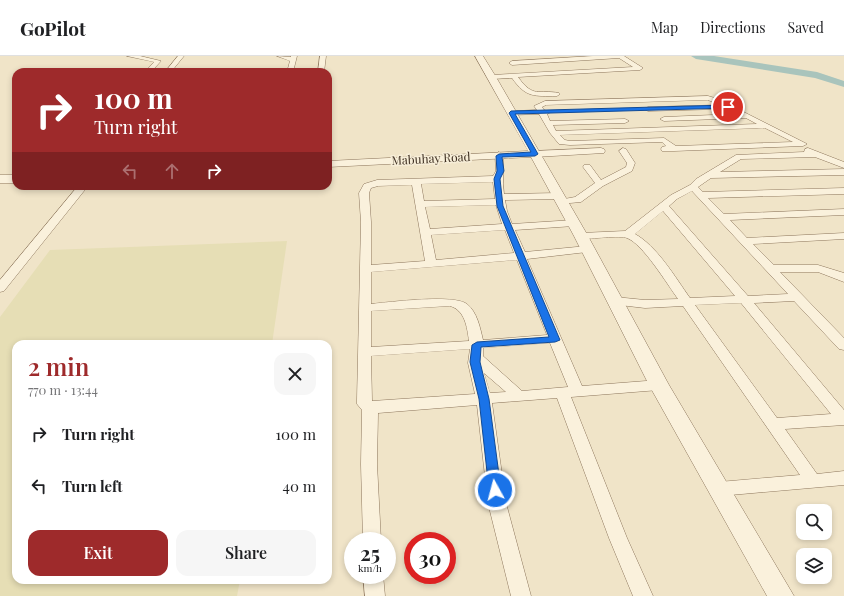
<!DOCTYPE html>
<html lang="en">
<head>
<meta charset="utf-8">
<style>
	body { margin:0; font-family:"Playfair Display",serif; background:#f6f6f6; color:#202124; height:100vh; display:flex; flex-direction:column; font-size:15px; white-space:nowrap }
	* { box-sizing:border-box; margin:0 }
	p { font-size:13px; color:#757577 }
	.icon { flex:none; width:22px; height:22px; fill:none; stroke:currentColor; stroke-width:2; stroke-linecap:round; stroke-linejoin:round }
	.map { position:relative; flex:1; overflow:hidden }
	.sheet { position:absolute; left:12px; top:284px; width:320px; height:244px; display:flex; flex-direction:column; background:#fff; border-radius:12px; box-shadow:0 2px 6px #0003 }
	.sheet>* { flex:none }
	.hud { position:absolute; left:12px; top:12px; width:320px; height:122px; border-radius:12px; box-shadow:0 2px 6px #0003; background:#9e2a2b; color:#fff; overflow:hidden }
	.controls { position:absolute; left:796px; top:448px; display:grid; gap:8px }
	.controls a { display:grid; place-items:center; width:36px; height:36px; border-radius:8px; background:#fff; box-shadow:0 2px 6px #0003; font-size:20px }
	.speed { position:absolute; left:344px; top:476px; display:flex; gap:8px; font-size:20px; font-weight:700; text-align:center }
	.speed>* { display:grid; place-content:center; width:52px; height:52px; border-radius:50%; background:#fff; box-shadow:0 2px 6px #0003; line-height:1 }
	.speed small { font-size:10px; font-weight:400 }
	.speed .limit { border:6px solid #d22; background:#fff; color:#111 }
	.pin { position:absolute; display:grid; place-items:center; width:34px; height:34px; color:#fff; margin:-17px; border:2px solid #fff; border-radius:50%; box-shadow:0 1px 4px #0007 }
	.me { position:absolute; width:44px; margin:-22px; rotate:353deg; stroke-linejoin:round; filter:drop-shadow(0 0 3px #0008) }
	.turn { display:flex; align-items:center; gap:14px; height:84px; padding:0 16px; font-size:18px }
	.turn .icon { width:52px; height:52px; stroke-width:2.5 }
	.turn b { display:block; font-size:28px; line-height:34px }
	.lanes { display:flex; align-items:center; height:38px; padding:0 16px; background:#0003; justify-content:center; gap:20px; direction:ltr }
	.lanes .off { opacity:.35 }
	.round { display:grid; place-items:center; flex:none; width:42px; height:42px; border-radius:12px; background:#f6f6f6 }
	.summary { display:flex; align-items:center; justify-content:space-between; height:68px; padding:0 16px }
	h1 { font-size:24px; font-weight:600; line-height:30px; color:#9e2a2b }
	.action { display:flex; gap:8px; margin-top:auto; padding:8px 16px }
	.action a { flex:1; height:46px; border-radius:12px; background:#9e2a2b; color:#fff; font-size:16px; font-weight:600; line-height:46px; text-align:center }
	.action a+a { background:#f6f6f6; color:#202124 }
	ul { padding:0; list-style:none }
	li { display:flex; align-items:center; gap:12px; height:52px; padding:0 16px }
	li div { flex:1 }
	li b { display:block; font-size:15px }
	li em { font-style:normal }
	header { display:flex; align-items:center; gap:24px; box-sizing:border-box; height:56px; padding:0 20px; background:#fff; border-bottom:1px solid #e0e0e0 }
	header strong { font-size:19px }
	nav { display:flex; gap:22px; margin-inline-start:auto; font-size:14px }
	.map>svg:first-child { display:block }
</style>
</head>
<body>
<header>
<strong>GoPilot</strong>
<nav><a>Map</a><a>Directions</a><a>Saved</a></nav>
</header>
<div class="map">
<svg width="844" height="540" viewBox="0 0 844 540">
	<rect width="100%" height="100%" fill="#f0e4c8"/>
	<polygon fill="#e6deb5" points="287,185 272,288 16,288 16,524 240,524 237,540 0,540 0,261 50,194"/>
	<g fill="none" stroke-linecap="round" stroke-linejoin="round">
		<polygon fill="#a9c4bc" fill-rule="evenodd" points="691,0 714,0 817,16 844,25 844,31 815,22 696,3"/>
		<g stroke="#8d765c" stroke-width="1">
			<g id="minor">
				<polygon points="127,0 140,0 161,5 151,16 145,16 154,6"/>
				<polygon points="178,0 184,0 171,16 165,16"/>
				<polygon points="277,0 291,1 291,0 297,0 293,16 287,16 290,5"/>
				<polygon points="320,0 326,0 324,16 318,16"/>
				<path d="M593,0H624L643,12L640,14L518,21C534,43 538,33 559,37L560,38L557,40C534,40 526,42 512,22L492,23L489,21L492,19L633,11L619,2L512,9L509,7L512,5Z"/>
				<path d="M708,40L718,43L807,88L803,90L674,95H662L661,93L662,91L666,90L662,86L570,89L559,88L550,77L539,58L511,59L507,57L511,55L537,54L534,50L545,45ZM708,44L720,49L648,51L644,53L648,55L721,53L725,51L738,58L664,61L660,63L664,65L746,62L757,68L556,75L553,69L625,67L629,65L625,63L550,65L547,58L551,56L544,54L542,51L546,49ZM765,72L793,86L676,90L664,82L570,85L565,84L560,79Z"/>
				<polygon points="601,92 604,93 605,95 604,97 535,101 531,98 535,95"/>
				<polygon points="623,92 626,93 635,107 632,115 603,130 581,146 559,148 557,146 559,144 575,141 595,127 583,111 584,109 590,109 601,124 626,111 627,107 619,95"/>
				<path d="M808,92L844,106V112L815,101L741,103L720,116L844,113V119L711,122L698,131L703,136L844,132V138L708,142L724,158L844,153V159L730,164L747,182L844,177V183L753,188L774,209H818L844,217V226L818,216H780L844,282V294L839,293L794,245L754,247L844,354V369L785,373L817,418L844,415V429L719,440L713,438L710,433L713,428L719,426L800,419L683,250L645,252L611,248L609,245L611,242L615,241L645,244L678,243C667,228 643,188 627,182C620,179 591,183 581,183L576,180L581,177L625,175L671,139L690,129L696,123L736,99L804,96L805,93ZM692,135L788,238L748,240L669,150L677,143ZM663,155L735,240L690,242C675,221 657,190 635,178ZM741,247L831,358L777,362L695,249Z"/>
				<path d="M499,96L503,99C504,113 502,124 504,138L558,137L563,140L558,143L505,144L507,155L512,168L574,164L579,167L574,170L515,174L525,196L587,190L592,193L587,196L527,203L582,330L659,324L664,326L666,329L664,332L659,334L571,341L627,482L653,540H633L609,482L557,342L492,347L506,447L531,540H511L488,447L477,349L378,357L377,408L381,485H363L361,408L362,354L357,348V344L361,166L359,137L364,128L377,124L493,120L496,115L495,99ZM493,126L495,143L424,145L421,128ZM412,129L425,205L371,209V166L369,137L371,132L378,130ZM496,149L502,168L430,173L425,151ZM505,174L514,197L436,204L431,179ZM517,204L547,279L483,284C480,271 477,256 467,248C454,238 390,246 371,248V216ZM450,250C465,254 467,271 469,285L371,291V255ZM550,287L568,331L522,335L483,300V292ZM470,293L468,307L475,338L372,345L371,300ZM484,317L506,336L490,337Z"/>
				<polygon points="78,130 88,130 4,235 0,236 0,224"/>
				<polygon points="363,519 383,519 385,540 365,540"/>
			</g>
		</g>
		<g stroke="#8d765c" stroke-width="1">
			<g id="tertiary">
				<polygon points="475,0 483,0 496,21 588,180 669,329 794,540 767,540 649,329 574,180 531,101 328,111 328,105 528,95"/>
				<rect x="0" y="119" width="16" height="8"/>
			</g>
		</g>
		<use href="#minor" fill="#faf1dc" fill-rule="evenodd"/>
		<use href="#tertiary" fill="#faf1dc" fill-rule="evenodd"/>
	</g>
	<polygon fill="#1a73e8" stroke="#114b97" points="728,49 731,51 730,52 515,58 538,98 535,100 502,101 504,115 500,123 503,150 560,284 555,286 481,291 480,306 489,343 501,434 499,437 495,439 491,437 489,434 479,343 470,306 472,289 477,286 549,281 497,150 494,123 497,115 496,100 499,98 531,96 509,57 511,55"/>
	<g text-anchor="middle" stroke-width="3" stroke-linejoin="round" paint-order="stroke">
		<g font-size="12" fill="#3d2e20" stroke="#f7eed8">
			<text transform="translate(431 103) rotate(-3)" y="4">Mabuhay Road</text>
		</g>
	</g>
</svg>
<div class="controls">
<a><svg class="icon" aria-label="search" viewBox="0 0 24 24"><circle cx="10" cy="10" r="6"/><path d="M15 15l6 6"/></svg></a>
<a><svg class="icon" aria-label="layers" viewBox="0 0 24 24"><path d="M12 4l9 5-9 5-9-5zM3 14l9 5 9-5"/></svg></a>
</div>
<div class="speed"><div>25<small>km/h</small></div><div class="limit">30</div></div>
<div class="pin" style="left:728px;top:51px;background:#d93025"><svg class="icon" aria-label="arrive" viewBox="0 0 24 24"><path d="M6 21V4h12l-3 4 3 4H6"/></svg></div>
<svg class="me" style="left:495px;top:434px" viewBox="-20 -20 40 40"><circle r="17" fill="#1a73e8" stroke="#fff" stroke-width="3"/><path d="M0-11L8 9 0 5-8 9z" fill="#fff"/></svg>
<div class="hud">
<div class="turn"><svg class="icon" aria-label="right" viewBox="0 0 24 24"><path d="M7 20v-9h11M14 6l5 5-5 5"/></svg><div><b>100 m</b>Turn right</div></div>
<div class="lanes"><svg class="icon off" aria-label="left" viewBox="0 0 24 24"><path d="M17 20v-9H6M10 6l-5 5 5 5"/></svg><svg class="icon off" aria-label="ahead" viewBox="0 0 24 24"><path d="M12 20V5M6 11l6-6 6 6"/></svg><svg class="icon" aria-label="right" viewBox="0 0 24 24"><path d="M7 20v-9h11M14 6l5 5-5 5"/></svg></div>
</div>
<section class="sheet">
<div class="summary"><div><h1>2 min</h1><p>770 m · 13:44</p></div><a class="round"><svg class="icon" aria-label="close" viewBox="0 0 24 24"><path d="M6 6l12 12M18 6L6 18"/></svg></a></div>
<ul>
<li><svg class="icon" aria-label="right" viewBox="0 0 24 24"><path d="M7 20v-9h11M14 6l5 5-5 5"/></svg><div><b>Turn right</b></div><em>100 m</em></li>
<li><svg class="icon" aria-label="left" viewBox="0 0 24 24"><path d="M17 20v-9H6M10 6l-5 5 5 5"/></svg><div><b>Turn left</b></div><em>40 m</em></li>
</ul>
<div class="action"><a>Exit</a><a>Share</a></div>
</section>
</div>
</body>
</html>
